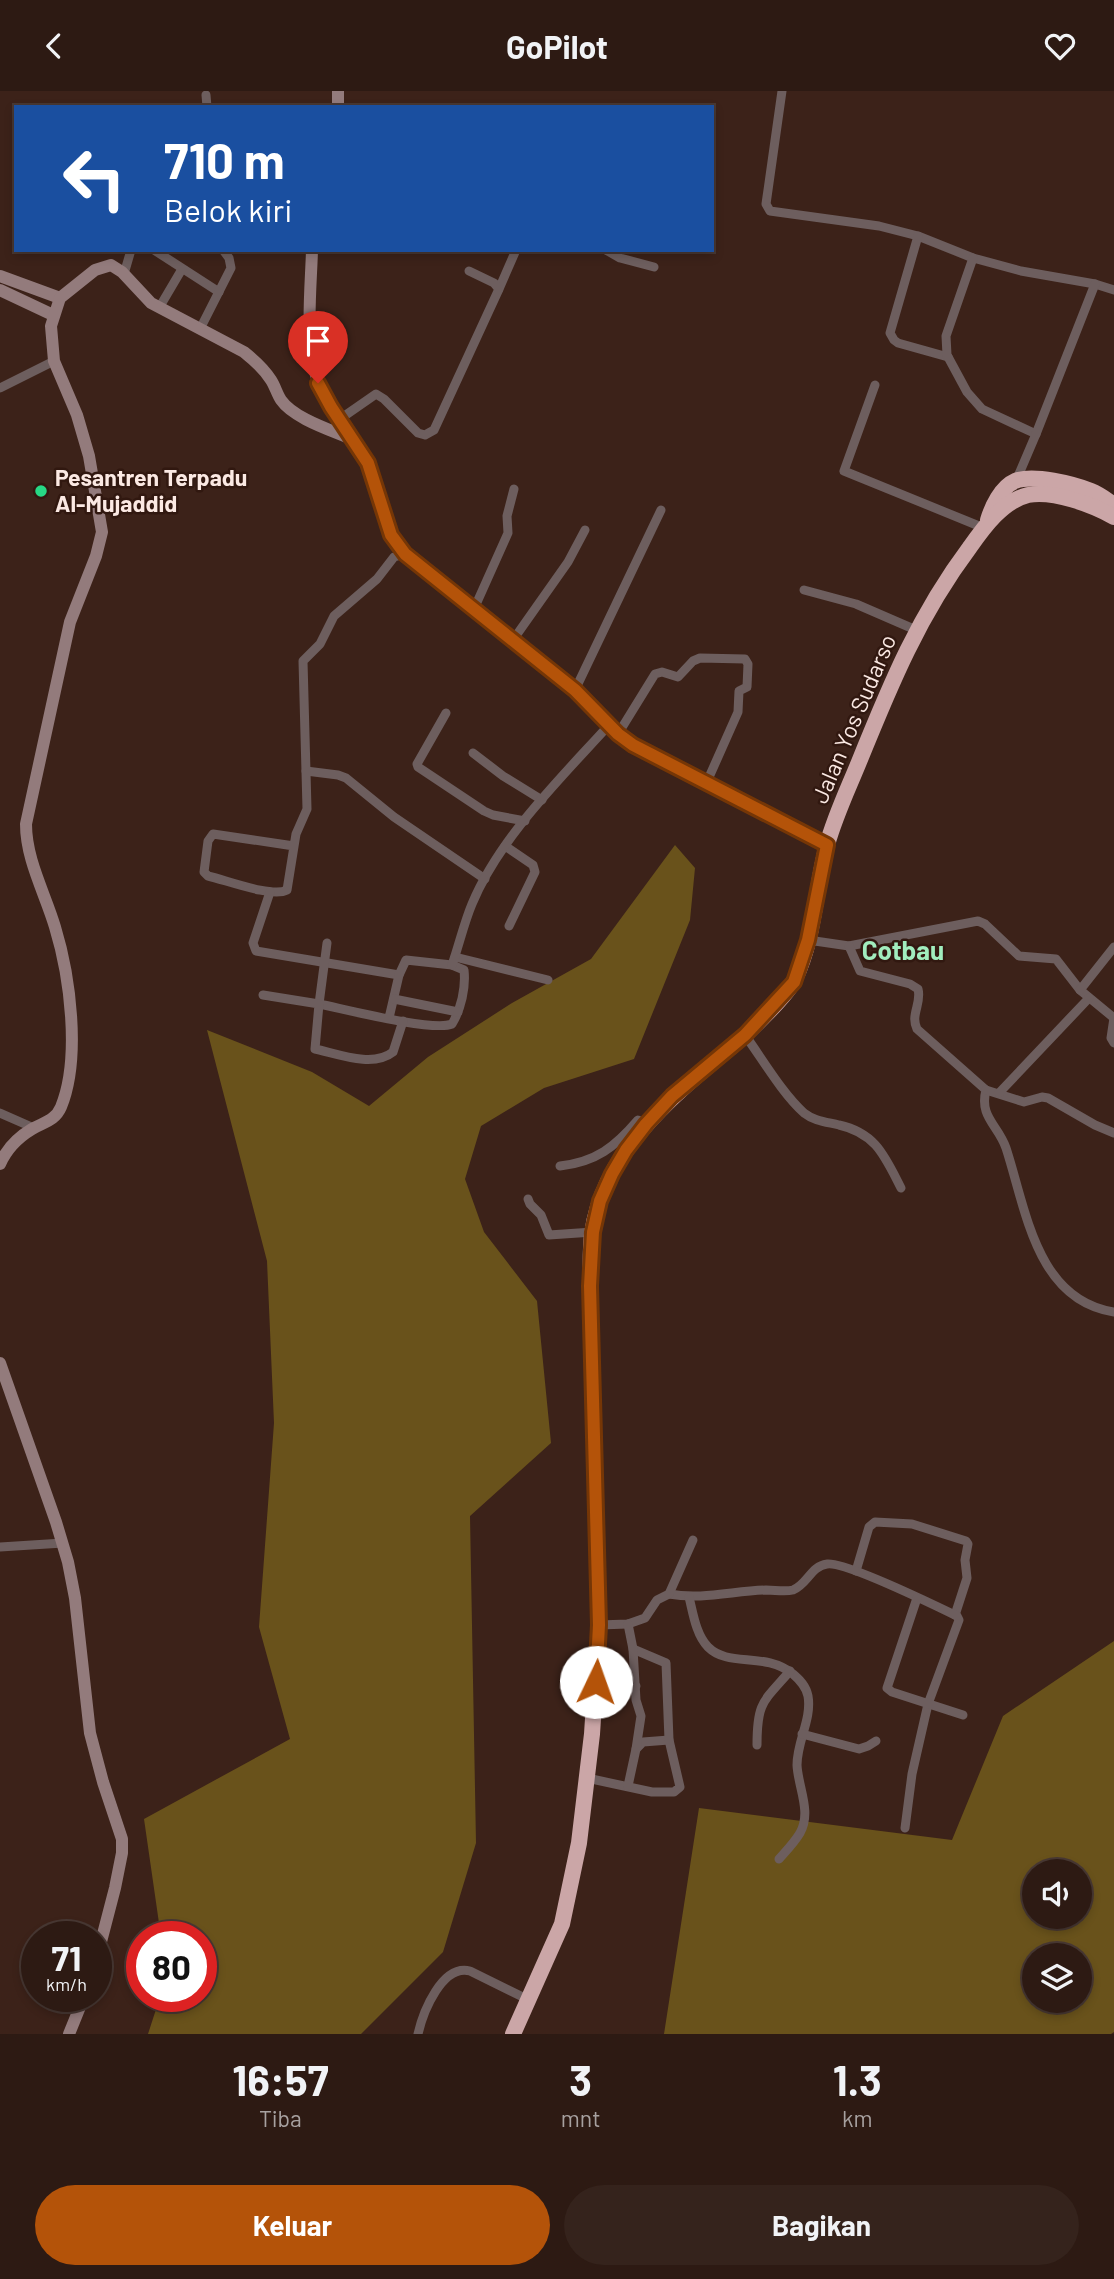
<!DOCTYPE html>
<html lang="id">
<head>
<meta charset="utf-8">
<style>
	body { margin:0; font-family:Barlow,sans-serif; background:#35231c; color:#f1f3f6; height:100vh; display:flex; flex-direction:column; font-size:26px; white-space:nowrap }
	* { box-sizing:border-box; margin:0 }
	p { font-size:23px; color:#a7a1a0 }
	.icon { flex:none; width:38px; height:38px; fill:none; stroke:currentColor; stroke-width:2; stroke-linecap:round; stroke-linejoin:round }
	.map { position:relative; height:1943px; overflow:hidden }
	.panel { display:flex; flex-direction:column; background:#2d1a13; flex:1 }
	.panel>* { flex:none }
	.hud { position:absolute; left:14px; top:14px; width:700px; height:147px; border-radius:0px; box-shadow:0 4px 10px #0003,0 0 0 2px #483833; background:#1a4fa0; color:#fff; overflow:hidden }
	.tools { position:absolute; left:1022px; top:1768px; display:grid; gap:14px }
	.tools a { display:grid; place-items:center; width:70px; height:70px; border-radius:50%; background:#2d1a13; box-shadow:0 4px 10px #0003,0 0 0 2px #483833; font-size:35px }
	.speed { position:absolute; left:21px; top:1830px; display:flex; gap:14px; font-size:35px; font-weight:700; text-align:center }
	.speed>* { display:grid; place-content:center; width:91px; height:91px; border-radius:50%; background:#2d1a13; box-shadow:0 4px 10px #0003,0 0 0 2px #483833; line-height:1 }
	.speed small { font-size:18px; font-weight:400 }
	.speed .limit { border:10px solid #d22; background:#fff; color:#111 }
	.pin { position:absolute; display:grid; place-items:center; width:60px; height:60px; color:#fff; margin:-72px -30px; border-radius:50% 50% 50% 0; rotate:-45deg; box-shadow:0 0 7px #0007 }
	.pin .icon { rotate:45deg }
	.me { position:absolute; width:77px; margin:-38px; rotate:3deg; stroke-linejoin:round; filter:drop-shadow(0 0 5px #0008) }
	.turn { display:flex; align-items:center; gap:24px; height:147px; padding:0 35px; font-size:32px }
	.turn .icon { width:91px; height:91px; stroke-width:2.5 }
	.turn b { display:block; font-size:49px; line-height:60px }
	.eta { display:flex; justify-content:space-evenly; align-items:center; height:119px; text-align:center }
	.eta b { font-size:42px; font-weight:700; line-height:49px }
	.action { display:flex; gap:14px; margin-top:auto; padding:14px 35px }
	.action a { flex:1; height:80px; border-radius:42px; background:#b45309; color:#fff; font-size:28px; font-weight:700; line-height:80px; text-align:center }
	.action a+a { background:#35231c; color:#f1f3f6 }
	header { display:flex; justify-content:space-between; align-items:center; height:91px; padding:0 35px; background:#2d1a13; font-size:32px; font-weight:700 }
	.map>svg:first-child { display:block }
</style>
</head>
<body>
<header><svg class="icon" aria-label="back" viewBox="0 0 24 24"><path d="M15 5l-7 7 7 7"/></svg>GoPilot<svg class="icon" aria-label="heart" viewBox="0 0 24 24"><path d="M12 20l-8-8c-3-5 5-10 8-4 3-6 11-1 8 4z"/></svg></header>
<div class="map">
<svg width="1114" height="1943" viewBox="0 0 1114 1943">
	<rect width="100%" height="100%" fill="#3c2219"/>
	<g fill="#69521b" fill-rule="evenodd">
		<polygon points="675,754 695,777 690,829 634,968 544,997 481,1035 465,1088 484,1141 537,1210 551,1352 470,1425 476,1752 443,1861 361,1943 148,1943 160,1906 201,1906 201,1846 161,1846 144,1728 290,1648 259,1536 274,1332 267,1170 207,939 312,981 369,1015 428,966 512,912 591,868"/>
		<path d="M1114,1550V1941L1111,1943H664L699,1717L952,1749L1003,1625ZM1034,1780H1080V1825H1034ZM1034,1864H1080V1909H1034Z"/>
	</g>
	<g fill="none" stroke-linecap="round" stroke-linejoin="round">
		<g stroke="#6d5e5e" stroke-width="9">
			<polyline points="782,0 766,113 770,120 879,135 918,145 973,167 1021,180 1095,193 1114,199"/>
			<polyline points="206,4 207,16"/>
			<polyline points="918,145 890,242 894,249 898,252 948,266"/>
			<polyline points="154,159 219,201"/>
			<polyline points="606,159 620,167 654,176"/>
			<polyline points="973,167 946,245 947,264 967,301 982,318 1036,343"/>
			<polyline points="124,183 131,159"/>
			<polyline points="499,198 516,159"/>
			<polyline points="159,217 182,178"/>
			<polyline points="200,238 231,177 229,167 223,159"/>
			<polyline points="875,294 844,380 984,437"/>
			<polyline points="0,297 54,270"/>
			<polyline points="340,328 376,303 384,308 418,342 425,344 434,339 499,198 494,192 469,180"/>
			<polyline points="1016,390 1036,343 1095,193"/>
			<polyline points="804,499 856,513 916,539"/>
			<polyline points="474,518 508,442 507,425 514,398"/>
			<polyline points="513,549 568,471 585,439"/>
			<polyline points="575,599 661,419"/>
			<polyline points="446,622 417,673 418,676 484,720 493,724 525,730"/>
			<polyline points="618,643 655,583 662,581 678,586 693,570 700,567 745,568 748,573 747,596 739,600 738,621 706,693"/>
			<polyline points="473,662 503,685 542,709"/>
			<polyline points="306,680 338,684 346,687 394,726 485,788"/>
			<path d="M294,755L213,743L208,750L204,781L208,785C226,789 272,807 287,799L296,743L307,718L303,570L320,553L334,525L377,488L394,466L405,463"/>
			<polyline points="505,755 533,774 535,781 509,835"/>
			<polyline points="270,801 253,852 256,860 399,884"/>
			<polyline points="808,849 849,855 978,830 985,833 1019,865 1056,868 1080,899 1114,927"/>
			<path d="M327,852L319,913C344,918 433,941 452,933C461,918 466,897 464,879L452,874L406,869L399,884L389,927"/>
			<path d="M849,855L860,880L910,893L918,898C922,912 910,924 917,938L986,999C979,1026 998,1034 1006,1057C1026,1118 1036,1209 1114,1221"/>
			<polyline points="455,866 548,889"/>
			<path d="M452,874C459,854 464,832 472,813C500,746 561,687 609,634"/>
			<polyline points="1080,899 1114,856"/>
			<path d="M263,904L319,913L315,958C338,963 373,977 393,961L403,930"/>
			<polyline points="394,908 458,921"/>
			<polyline points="1114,927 1111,947 1114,952"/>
			<path d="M745,944C763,969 782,1002 804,1022C814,1030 827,1031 839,1034C876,1042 885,1066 901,1097"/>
			<polyline points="986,999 1024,1011 1042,1006 1048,1007 1095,1034 1114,1042"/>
			<polyline points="999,1002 1089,907"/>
			<polyline points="0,1022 34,1037"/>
			<path d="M560,1075C596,1071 615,1056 638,1029L646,1033"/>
			<polyline points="528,1108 530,1113 541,1124 549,1144 593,1141"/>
			<polyline points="0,1456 63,1452"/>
			<polyline points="856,1480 869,1436 875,1431 912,1433 966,1450 968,1453 965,1469 967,1487 955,1524"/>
			<path d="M669,1503C702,1509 733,1500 766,1499C775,1499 785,1501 793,1499C807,1494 811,1475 827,1473C845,1470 936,1515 957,1525L959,1529L928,1613L912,1683L905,1737"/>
			<path d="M689,1506C693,1522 696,1544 708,1556C729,1577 764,1560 793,1583C800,1589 806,1595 808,1605C812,1628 797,1650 797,1674C798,1696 812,1721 800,1742C794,1752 786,1760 779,1768"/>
			<polyline points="917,1507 887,1597 892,1601 963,1624"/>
			<polyline points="599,1534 628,1533 645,1527 657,1509 669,1503 693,1449"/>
			<polyline points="596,1591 636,1595"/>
			<polyline points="802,1643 859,1658 868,1655 876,1650"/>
			<path d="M757,1654C757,1611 763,1611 790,1580"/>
			<polyline points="636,1658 643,1651 669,1649"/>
			<polyline points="587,1687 652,1701 674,1701 680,1696 669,1649 666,1572 633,1558"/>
			<polyline points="628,1695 636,1658 641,1625 636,1609 633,1558 628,1533"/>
			<path d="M418,1943C423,1921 442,1873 470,1880L529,1909"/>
		</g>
		<g stroke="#937b7c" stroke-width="12">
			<polyline points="338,16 338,0"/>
			<path d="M312,159C311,197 304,259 319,292C332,322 358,345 369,375C381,405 384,438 405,463L575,599L618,643L633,654L827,754"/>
			<polyline points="0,185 60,207"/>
			<polyline points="0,199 53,224"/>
			<path d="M0,1073C7,1057 17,1047 32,1038C44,1031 55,1030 61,1016C81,967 70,885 55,836C45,802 26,769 26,733L70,531L96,465L102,441L89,365L77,324L54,270L51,235L60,207L95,179L111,174L122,181L151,212L244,261C254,269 264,278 271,289C275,295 277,303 281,309C294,328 334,340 354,349"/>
			<polyline points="0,1272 56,1431 68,1471 75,1507 90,1642 103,1691 122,1748 122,1762 115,1797 96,1870"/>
			<polyline points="69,1943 84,1906"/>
		</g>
		<g stroke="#cba6a7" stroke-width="16">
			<path d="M988,429C992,416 1001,396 1015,390C1034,383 1073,393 1091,400C1099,403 1107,409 1114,414"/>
			<path d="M513,1943L562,1833L579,1752L592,1643L599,1534L590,1195C591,1178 590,1160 592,1143C603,1061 671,1006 730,957C746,944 787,905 795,888C815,846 815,798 827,754C835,725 848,698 859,671C891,592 919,524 970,456C984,436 1003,410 1028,404C1053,399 1093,414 1114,426"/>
		</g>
	</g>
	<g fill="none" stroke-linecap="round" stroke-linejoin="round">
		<g stroke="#753606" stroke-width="18">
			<polyline id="route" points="318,292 331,316 368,372 391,444 405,463 575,599 618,643 633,654 827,754 808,849 794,891 745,944 672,1005 646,1033 626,1059 612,1083 600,1110 593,1141 590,1195 599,1534 596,1591"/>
		</g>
		<use href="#route" stroke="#b45309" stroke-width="12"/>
	</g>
	<circle fill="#27d885" stroke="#311810" stroke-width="2.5" cx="41" cy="400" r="7"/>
	<g text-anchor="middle" stroke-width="5" stroke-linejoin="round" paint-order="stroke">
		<g font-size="23" font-weight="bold" fill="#fbe9e3" stroke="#311810" text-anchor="start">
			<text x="55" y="395">Pesantren Terpadu<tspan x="55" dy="26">Al-Mujaddid</tspan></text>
		</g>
		<g font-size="23" fill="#fbe9e3" stroke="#311810">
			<text transform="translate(854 628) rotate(-67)" y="8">Jalan Yos Sudarso</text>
		</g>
		<g font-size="26" font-weight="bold" fill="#a1edbe" stroke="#311810">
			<text x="903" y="869">Cotbau</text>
		</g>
	</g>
</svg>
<div class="tools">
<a><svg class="icon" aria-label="sound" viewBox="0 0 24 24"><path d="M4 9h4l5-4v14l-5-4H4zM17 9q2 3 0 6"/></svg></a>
<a><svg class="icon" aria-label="layers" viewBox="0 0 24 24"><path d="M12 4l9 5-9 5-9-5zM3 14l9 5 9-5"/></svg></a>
</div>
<div class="speed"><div>71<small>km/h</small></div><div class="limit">80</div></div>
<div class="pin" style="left:318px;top:292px;background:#d93025"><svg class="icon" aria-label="arrive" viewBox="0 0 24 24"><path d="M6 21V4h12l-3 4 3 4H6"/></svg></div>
<svg class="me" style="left:596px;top:1591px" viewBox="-20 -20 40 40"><circle r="19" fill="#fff"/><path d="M0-13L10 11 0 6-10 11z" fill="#b45309"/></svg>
<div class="hud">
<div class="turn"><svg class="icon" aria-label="left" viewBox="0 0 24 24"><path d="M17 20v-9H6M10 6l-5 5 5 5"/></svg><div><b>710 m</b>Belok kiri</div></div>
</div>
</div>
<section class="panel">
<div class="eta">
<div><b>16:57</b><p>Tiba</p></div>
<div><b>3</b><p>mnt</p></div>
<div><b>1.3</b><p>km</p></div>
</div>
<div class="action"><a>Keluar</a><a>Bagikan</a></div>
</section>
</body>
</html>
